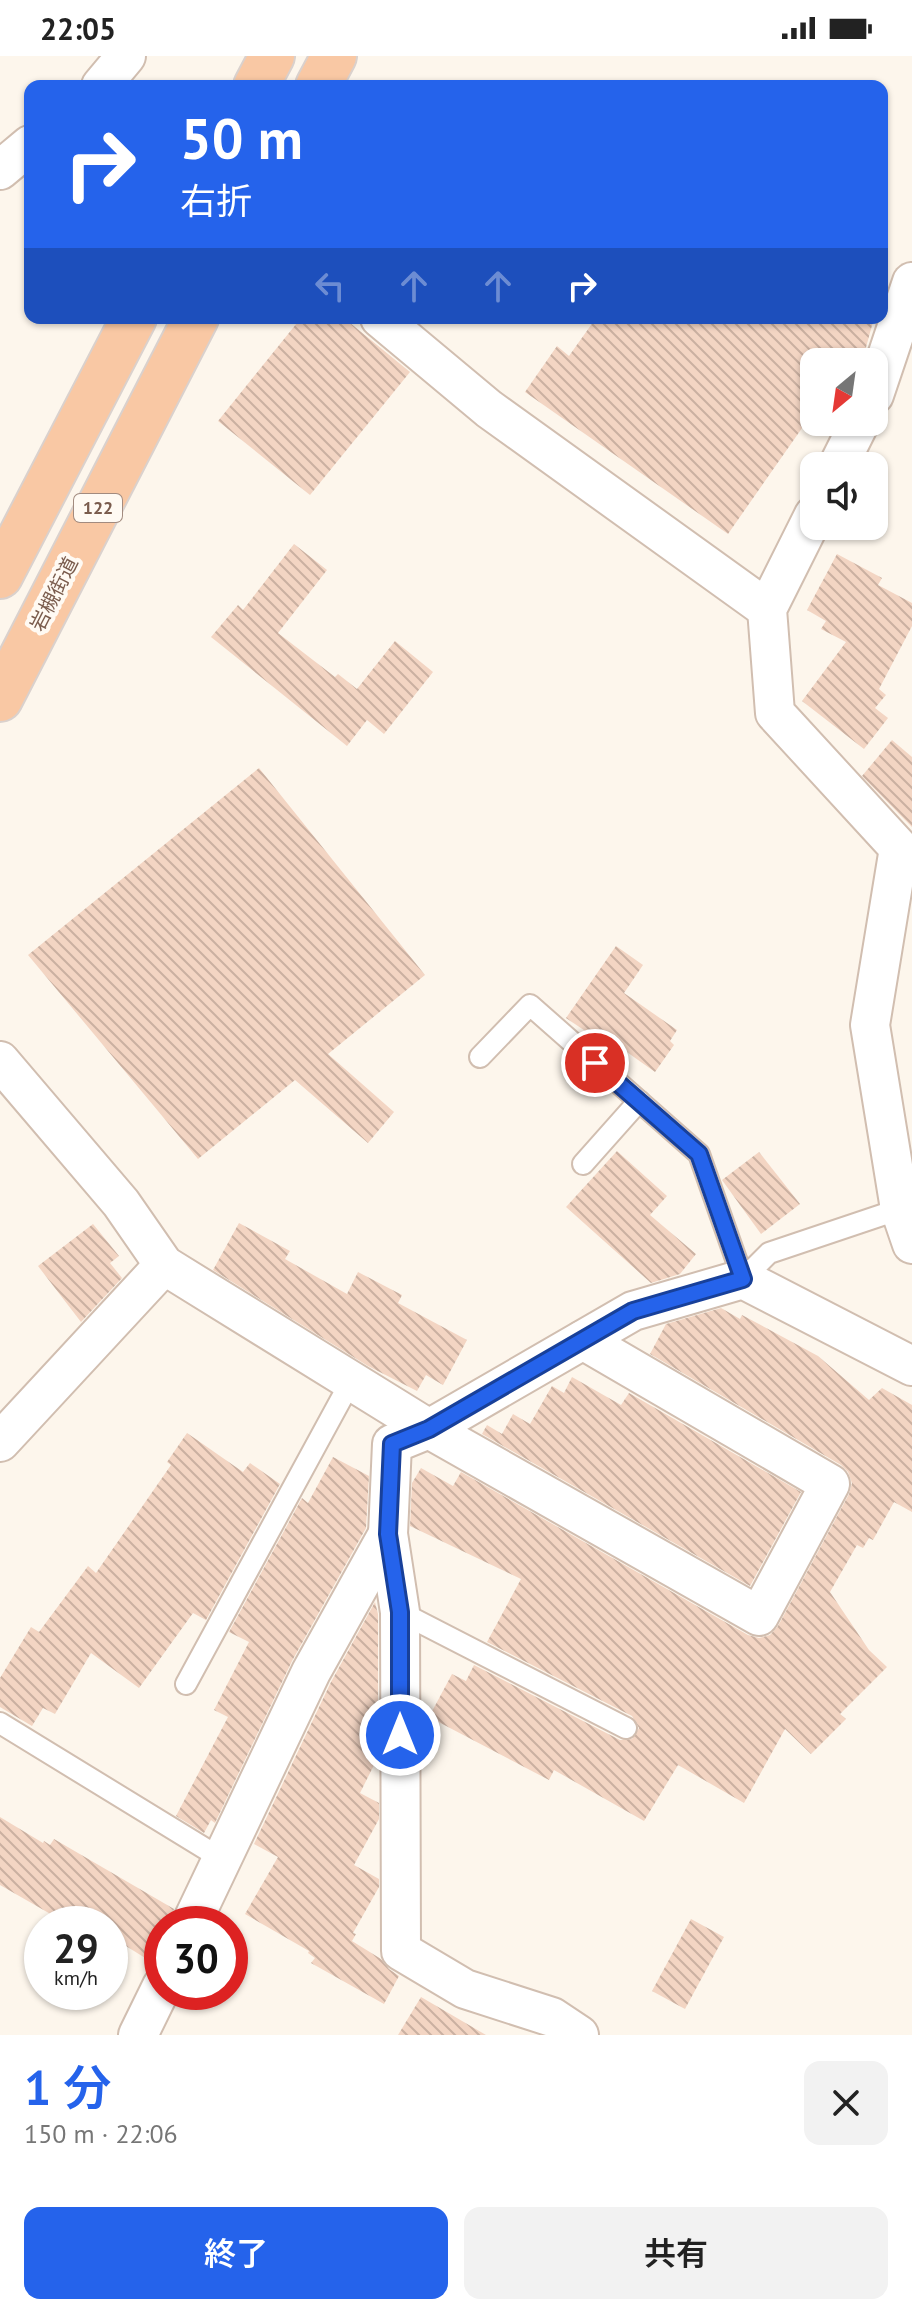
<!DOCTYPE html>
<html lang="ja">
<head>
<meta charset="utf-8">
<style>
	body { margin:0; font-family:"PT Sans","Noto Sans JP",sans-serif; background:#f2f2f2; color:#222; height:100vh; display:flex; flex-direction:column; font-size:30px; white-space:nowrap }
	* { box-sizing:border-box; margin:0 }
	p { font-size:26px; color:#767676 }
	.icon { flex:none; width:44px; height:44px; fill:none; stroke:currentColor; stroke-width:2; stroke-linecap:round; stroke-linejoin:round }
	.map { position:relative; height:1979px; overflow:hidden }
	.sheet { display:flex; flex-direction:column; background:#fff; flex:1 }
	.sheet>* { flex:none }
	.hud { position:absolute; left:24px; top:24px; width:864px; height:244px; border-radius:16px; box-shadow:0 2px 6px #0004; background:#2563eb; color:#fff; overflow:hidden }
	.needle { width:52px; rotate:209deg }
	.fabs { position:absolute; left:800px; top:292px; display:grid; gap:16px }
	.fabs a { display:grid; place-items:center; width:88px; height:88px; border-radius:16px; background:#fff; box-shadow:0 2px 6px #0004; font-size:40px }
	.speed { position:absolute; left:24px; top:1850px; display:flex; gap:16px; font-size:40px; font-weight:700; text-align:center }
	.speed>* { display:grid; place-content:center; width:104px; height:104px; border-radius:50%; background:#fff; box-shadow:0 2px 6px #0004; line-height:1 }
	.speed small { font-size:20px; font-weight:400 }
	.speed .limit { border:12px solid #d22; background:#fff; color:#111 }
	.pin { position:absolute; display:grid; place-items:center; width:68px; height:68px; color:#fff; margin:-34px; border:4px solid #fff; border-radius:50%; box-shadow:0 2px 8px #0007 }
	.me { position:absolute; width:88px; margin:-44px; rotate:0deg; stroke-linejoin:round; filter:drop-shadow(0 0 6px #0008) }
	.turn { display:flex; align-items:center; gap:28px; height:168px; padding:0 24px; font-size:36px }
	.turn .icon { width:104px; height:104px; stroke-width:2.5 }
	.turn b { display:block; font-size:56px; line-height:68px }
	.lanes { display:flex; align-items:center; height:76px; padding:0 24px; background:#0003; justify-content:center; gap:40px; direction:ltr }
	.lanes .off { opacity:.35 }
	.round { display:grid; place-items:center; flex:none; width:84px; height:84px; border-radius:16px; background:#f2f2f2 }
	.summary { display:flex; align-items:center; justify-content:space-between; height:136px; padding:0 24px }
	h1 { font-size:48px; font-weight:600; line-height:60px; color:#2563eb }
	.action { display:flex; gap:16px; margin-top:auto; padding:16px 24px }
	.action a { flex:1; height:92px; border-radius:16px; background:#2563eb; color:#fff; font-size:32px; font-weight:600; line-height:92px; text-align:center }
	.action a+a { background:#f2f2f2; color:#222 }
	.status { display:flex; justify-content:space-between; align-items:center; height:56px; padding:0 40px; background:#fff; direction:ltr }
	.status svg { height:22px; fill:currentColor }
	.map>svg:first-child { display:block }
</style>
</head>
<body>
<div class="status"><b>22:05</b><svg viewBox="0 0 49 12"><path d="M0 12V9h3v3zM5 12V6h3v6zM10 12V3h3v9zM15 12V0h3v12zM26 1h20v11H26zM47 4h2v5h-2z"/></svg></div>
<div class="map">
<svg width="912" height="1979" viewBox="0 0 912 1979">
	<defs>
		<pattern id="building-back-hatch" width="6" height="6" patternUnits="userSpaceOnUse" patternTransform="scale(2)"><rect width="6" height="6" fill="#f3d5c3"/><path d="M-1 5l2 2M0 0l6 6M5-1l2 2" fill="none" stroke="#cab0a1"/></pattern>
	</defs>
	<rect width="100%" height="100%" fill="#fdf6ec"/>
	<g fill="url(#building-back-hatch)">
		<polygon points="301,262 344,262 410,316 310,439 218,365"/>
		<polygon points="596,262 874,262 862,306 814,306 814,355 728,478 525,336 557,290 569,300"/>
		<polygon points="294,488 327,514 278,577 335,621 338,618 357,633 395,585 433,616 384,678 367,664 347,690 211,581 238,549 243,554"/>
		<polygon points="837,498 882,522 878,529 912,547 912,570 879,633 886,639 875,652 888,662 864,693 802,645 846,586 821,573 826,565 807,554"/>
		<polygon points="892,684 912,701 912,771 862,720"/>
		<polygon points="259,712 425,919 328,998 394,1056 368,1087 295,1024 198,1103 28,899"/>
		<polygon points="616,890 643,909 624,937 677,974 670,985 674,989 655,1016 624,994 621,999 566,962"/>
		<polygon points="617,1095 667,1140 650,1159 696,1198 680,1218 651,1227 566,1151"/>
		<polygon points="759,1096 800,1148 761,1178 722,1124"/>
		<polygon points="239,1167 290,1195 285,1203 347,1238 358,1216 402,1239 398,1247 467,1284 443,1329 426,1319 417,1335 368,1310 213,1214"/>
		<polygon points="93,1168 119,1200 110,1207 122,1222 81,1266 38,1210"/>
		<polygon points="721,1252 740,1263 742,1259 818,1300 869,1344 882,1332 912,1349 912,1456 894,1446 873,1484 869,1482 863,1492 857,1489 830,1536 869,1594 887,1611 840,1658 846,1663 811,1698 785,1673 744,1747 678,1709 644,1765 554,1714 549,1724 429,1661 452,1618 466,1625 474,1609 620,1684 632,1683 639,1672 632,1660 487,1586 521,1523 410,1470 412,1427 421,1412 453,1430 461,1416 748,1579 759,1582 770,1579 778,1570 849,1438 852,1427 848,1416 841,1409 650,1298 666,1268"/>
		<polygon points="572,1321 621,1349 629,1337 801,1436 750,1530 482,1378 487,1369 502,1378 513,1358 530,1368 552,1330 564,1337"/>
		<polygon points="187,1377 243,1416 250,1407 280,1428 206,1564 193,1557 139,1632 91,1597 55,1658 43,1652 32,1670 0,1651 0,1622 31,1571 39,1576 88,1510 96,1517 171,1409 167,1406"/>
		<polygon points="333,1401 369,1420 366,1472 292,1605 215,1767 211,1764 204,1777 176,1760 228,1661 214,1654 249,1586 229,1576 302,1442 308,1447"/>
		<polygon points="375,1546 378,1558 378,1701 360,1737 379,1747 379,1763 354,1809 379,1823 379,1831 353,1877 356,1878 352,1885 381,1903 389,1913 399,1920 384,1948 311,1907 315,1902 308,1897 309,1895 245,1858 278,1801 254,1788 331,1626"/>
		<polygon points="0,1761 43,1787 44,1785 50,1789 54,1783 174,1853 169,1868 162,1868 162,1886 150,1905 110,1880 110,1868 90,1868 67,1854 61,1864 0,1829"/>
		<polygon points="691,1863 724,1881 685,1953 652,1935"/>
		<polygon points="421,1941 486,1979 398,1979"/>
	</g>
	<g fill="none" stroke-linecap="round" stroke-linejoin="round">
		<g stroke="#d1beb0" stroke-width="24">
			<g id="service">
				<polyline points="480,1001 530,949 699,1098 743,1223 769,1197 900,1153"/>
				<polyline points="583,1108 639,1045"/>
				<polyline points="400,1556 626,1672"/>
				<polyline points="186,1628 351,1325"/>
				<polyline points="0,1667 222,1803"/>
			</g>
		</g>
		<g stroke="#d1beb0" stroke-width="42">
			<g id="minor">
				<polyline points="101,30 126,0"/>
				<polyline points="0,114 30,89"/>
				<polyline points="380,262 489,353 767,553"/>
				<polyline points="874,339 912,226"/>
				<polyline points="838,410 860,366"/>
				<polyline points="814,459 767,553 775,657 899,792 870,969 900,1153 912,1188"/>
				<polyline points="0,1005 121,1147 164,1209 429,1373 759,1560 830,1428 583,1284"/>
				<polyline points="0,1386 164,1209"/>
				<polyline points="191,1868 311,1616 388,1478"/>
				<polyline points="138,1979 162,1930"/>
				<polyline points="579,1979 552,1961 465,1933 401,1895 400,1556 388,1478 392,1388 429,1373 633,1255 743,1223 912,1310"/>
			</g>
		</g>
		<g stroke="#dad1cd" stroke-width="48">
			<g id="trunk">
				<polyline points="256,30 272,0"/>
				<polyline points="318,30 334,0"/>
				<polyline points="0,520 134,262"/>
				<polyline points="0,643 196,262"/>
			</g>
		</g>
		<use href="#service" stroke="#fff" stroke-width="20"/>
		<use href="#minor" stroke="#fff" stroke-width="38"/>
		<use href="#trunk" stroke="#f9c8a4" stroke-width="44"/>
	</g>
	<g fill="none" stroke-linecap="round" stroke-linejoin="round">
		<g stroke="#184099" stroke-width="20">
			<polyline id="route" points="400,1679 400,1556 388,1478 392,1388 429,1373 633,1255 743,1223 699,1098 595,1007"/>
		</g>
		<use href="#route" stroke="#2563eb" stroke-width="14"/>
	</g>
	<g text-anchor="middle" stroke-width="8" stroke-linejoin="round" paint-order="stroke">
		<rect fill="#fffaf3" stroke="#a28b7f" stroke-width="2" x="74" y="438" width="48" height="28" rx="6"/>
		<g font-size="18" font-weight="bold" fill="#7a5c4d">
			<text x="98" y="458">122</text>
		</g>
		<g font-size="20" fill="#7a5c4d" stroke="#fffaf3">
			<text transform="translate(54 538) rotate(-63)" y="7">岩槻街道</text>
		</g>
	</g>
</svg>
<div class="fabs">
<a><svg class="needle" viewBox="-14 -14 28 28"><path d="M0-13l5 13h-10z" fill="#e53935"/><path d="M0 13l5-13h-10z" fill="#767676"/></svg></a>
<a><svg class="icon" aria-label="sound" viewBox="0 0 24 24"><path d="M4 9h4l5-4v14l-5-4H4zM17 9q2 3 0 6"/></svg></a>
</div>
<div class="speed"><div>29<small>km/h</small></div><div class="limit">30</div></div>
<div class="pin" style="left:595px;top:1007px;background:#d93025"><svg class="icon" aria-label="arrive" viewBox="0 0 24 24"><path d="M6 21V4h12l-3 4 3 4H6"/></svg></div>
<svg class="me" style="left:400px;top:1679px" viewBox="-20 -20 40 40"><circle r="17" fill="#2563eb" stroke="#fff" stroke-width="3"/><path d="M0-11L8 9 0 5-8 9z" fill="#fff"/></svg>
<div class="hud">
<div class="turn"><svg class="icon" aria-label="right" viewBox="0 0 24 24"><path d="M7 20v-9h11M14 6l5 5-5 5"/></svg><div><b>50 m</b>右折</div></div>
<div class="lanes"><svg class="icon off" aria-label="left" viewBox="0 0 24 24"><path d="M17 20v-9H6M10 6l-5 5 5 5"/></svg><svg class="icon off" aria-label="ahead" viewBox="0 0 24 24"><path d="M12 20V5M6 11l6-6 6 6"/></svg><svg class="icon off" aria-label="ahead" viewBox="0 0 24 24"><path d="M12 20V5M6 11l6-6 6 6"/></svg><svg class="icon" aria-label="right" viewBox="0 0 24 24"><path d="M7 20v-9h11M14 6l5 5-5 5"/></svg></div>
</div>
</div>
<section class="sheet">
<div class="summary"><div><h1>1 分</h1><p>150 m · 22:06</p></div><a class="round"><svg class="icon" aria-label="close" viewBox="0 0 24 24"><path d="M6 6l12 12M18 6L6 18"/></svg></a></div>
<div class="action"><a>終了</a><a>共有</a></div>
</section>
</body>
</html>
